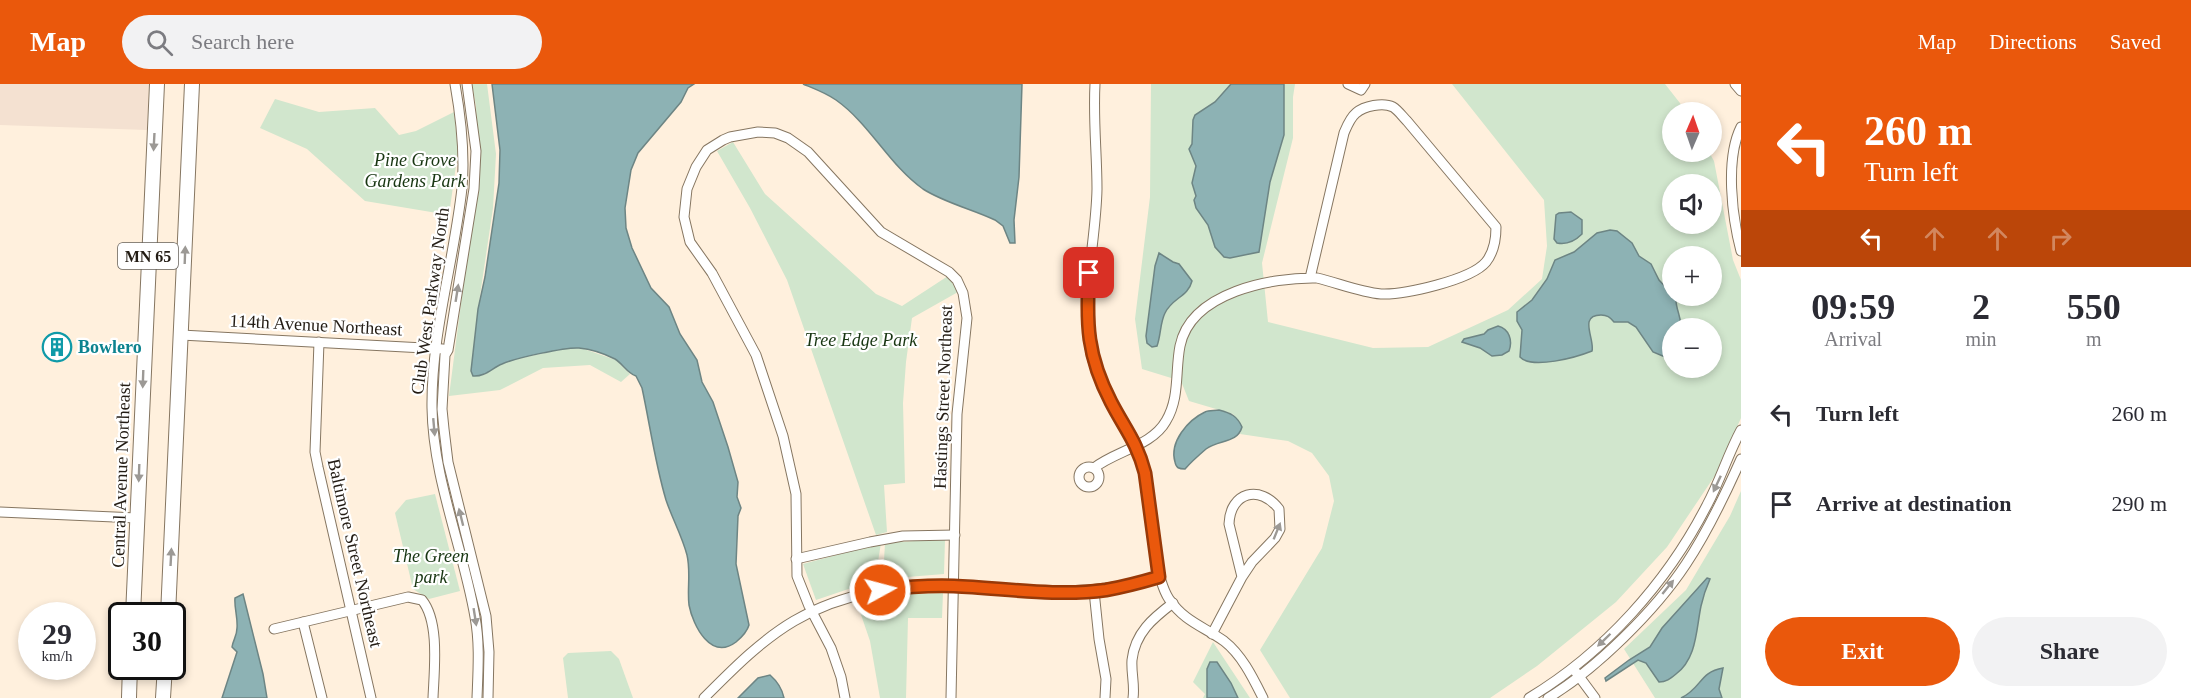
<!DOCTYPE html>
<html lang="en">
<head>
<meta charset="utf-8">
<style>
	body { margin:0; font-family:"Times New Roman",serif; background:#f2f2f3; color:#2b2b33; height:100vh; display:flex; flex-direction:column; font-size:22px; white-space:nowrap }
	* { box-sizing:border-box; margin:0 }
	p { font-size:20px; color:#7c7c81 }
	.icon { flex:none; width:33px; height:33px; fill:none; stroke:currentColor; stroke-width:2; stroke-linecap:round; stroke-linejoin:round }
	.map { position:relative; flex:1; overflow:hidden }
	.details { display:flex; flex-direction:column; background:#fff; width:450px }
	.details>* { flex:none }
	.hud { background:#ea580c; color:#fff; overflow:hidden }
	.needle { width:39px; rotate:2deg }
	.tools { position:absolute; left:1662px; top:18px; display:grid; gap:12px }
	.tools a { display:grid; place-items:center; width:60px; height:60px; border-radius:50%; background:#fff; box-shadow:0 3px 9px #0003; font-size:30px }
	.speed { position:absolute; left:18px; top:518px; display:flex; gap:12px; font-size:30px; font-weight:700; text-align:center }
	.speed>* { display:grid; place-content:center; width:78px; height:78px; border-radius:50%; background:#fff; box-shadow:0 3px 9px #0003; line-height:1 }
	.speed small { font-size:15px; font-weight:400 }
	.speed .limit { border:3px solid #111; border-radius:9px; background:#fff; color:#111 }
	.pin { position:absolute; display:grid; place-items:center; width:51px; height:51px; color:#fff; margin:-26px; border-radius:12px; box-shadow:0 3px 9px #0006 }
	.me { position:absolute; width:66px; margin:-33px; rotate:83deg; stroke-linejoin:round; filter:drop-shadow(0 0 4px #0008) }
	.turn { display:flex; align-items:center; gap:21px; height:126px; padding:0 24px; font-size:27px }
	.turn .icon { width:78px; height:78px; stroke-width:2.5 }
	.turn b { display:block; font-size:42px; line-height:51px }
	.lanes { display:flex; align-items:center; height:57px; padding:0 24px; background:#0003; justify-content:center; gap:30px; direction:ltr }
	.lanes .off { opacity:.35 }
	.eta { display:flex; justify-content:space-evenly; align-items:center; height:102px; text-align:center }
	.eta b { font-size:36px; font-weight:700; line-height:42px }
	.primary-button { display:flex; gap:12px; margin-top:auto; padding:12px 24px }
	.primary-button a { flex:1; height:69px; border-radius:36px; background:#ea580c; color:#fff; font-size:24px; font-weight:700; line-height:69px; text-align:center }
	.primary-button a+a { background:#f2f2f3; color:#2b2b33 }
	ul { padding:0; list-style:none }
	li { display:flex; align-items:center; gap:18px; height:90px; padding:0 24px }
	li div { flex:1 }
	li b { display:block; font-size:22px }
	li em { font-style:normal }
	header { display:flex; align-items:center; gap:36px; box-sizing:border-box; height:84px; padding:0 30px; background:#ea580c; color:#fff }
	header strong { font-size:28px }
	nav { display:flex; gap:33px; margin-inline-start:auto; font-size:21px }
	.search { width:420px; height:54px; background:#f2f2f3; display:flex; align-items:center; gap:15px; box-sizing:border-box; padding:0 21px; border-radius:33px; color:#7c7c81; font-size:22px }
	main { display:flex; flex:1; min-height:0 }
	.map>svg:first-child { display:block }
</style>
</head>
<body>
<header>
<strong>Map</strong>
<div class="search"><svg class="icon" aria-label="search" viewBox="0 0 24 24"><circle cx="10" cy="10" r="6"/><path d="M15 15l6 6"/></svg>Search here</div>
<nav><a>Map</a><a>Directions</a><a>Saved</a></nav>
</header>
<main>
<div class="map">
<svg width="1741" height="614" viewBox="0 0 1741 614">
	<rect width="100%" height="100%" fill="#fff0dd"/>
	<polygon fill="#f4e1d1" points="0,0 149,0 147,46 0,41"/>
	<g fill="#d1e6cd" fill-rule="evenodd">
		<polygon points="472,0 487,0 496,70 493,124 478,225 471,287 484,291 501,280 513,276 567,264 581,264 616,276 630,290 621,298 590,281 543,284 500,306 449,312 478,88 476,22"/>
		<path d="M1151,0H1295L1293,13V54L1262,179L1268,238L1373,264L1428,263L1508,226L1542,195L1547,162L1544,116L1452,0H1665L1687,28H1672V68H1709L1714,77L1733,176L1741,196V334L1716,390L1667,463L1616,518L1537,582L1490,614H1290L1260,566L1322,464L1334,417L1329,392L1312,369L1288,357L1240,350L1242,343L1233,330L1189,317L1181,297L1142,285L1135,235L1150,113ZM1672,100H1712V140H1672ZM1672,172H1712V212H1672ZM1672,244H1712V284H1672Z"/>
		<polygon points="275,15 319,28 375,24 399,51 416,47 454,28 458,67 449,131 365,117 307,65 260,44"/>
		<polygon points="733,58 765,110 876,210 902,222 948,192 958,208 912,234 906,278 903,319 905,399 884,401 887,448 876,451 787,196 750,124 717,67"/>
		<polygon points="1741,407 1741,614 1655,614 1624,565 1686,506 1730,432"/>
		<polygon points="435,410 460,507 429,515 413,505 395,429 406,416"/>
		<polygon points="945,455 944,490 883,495 885,459"/>
		<polygon points="881,459 875,496 816,516 803,480"/>
		<polygon points="943,509 942,534 908,534 906,614 880,614 870,557 857,519 912,510"/>
		<polygon points="1213,558 1250,614 1203,614 1205,610 1193,598"/>
		<polygon points="611,567 619,575 633,614 568,614 563,574 568,569"/>
	</g>
	<g fill="#8db2b4" stroke="#6d8584" stroke-width="1.5">
		<path d="M492,0H694L688,4L681,18L638,69L631,86L625,124L626,144L632,164L651,204L669,223L680,250L697,276L702,298L713,318L728,363L738,398L737,413L741,424L738,432L736,480L749,541C747,548 742,553 736,558C711,577 693,542 689,521C687,505 691,488 687,471C682,452 672,434 666,416C655,379 650,341 642,304L636,292C627,289 623,280 615,275C605,270 590,265 579,264C566,263 515,274 502,280C492,284 485,293 473,292L471,287L478,225L485,193L499,99L500,66Z"/>
		<path d="M803,0H1022L1019,93L1014,136L1015,159H1010L1003,142L995,136C972,125 945,119 923,105C889,81 870,40 836,16C826,9 815,5 803,0Z"/>
		<polygon points="1231,0 1284,0 1284,51 1270,98 1259,168 1230,174 1224,173 1215,163 1208,141 1196,124 1194,116 1196,112 1192,99 1196,82 1189,65 1192,60 1193,36 1195,31 1215,18"/>
		<path d="M1571,128L1582,136V150C1575,157 1567,161 1557,159L1554,155L1556,131L1559,129Z"/>
		<path d="M1610,146L1617,147L1632,159L1639,172L1651,180L1659,196L1676,214C1675,225 1683,235 1680,244H1672V271L1665,273L1653,268L1636,243L1628,238H1614C1610,233 1607,231 1601,231C1578,231 1595,255 1592,267C1577,273 1532,286 1520,273L1522,246L1517,237V228L1532,216L1547,195L1555,176L1574,168L1597,149Z"/>
		<path d="M1159,169L1173,178L1179,180L1192,197C1188,213 1172,214 1165,229C1160,239 1161,251 1157,262L1152,263L1147,259L1146,252L1155,182Z"/>
		<path d="M1498,242C1509,245 1513,256 1509,267L1502,271L1492,272L1480,264L1462,258L1464,255L1484,250L1488,246Z"/>
		<path d="M1219,326C1231,329 1237,332 1242,343C1237,360 1219,355 1206,365C1199,371 1191,378 1185,385C1179,385 1176,384 1175,378C1169,358 1188,336 1205,328C1209,326 1215,327 1219,326Z"/>
		<path d="M1707,494L1710,495C1706,504 1703,513 1701,522C1696,546 1697,574 1676,590C1670,595 1666,598 1659,598L1646,579L1638,576L1606,597L1605,594L1629,576L1650,563L1662,544Z"/>
		<path d="M243,510L263,590L267,614H222L237,568L232,563C233,556 237,552 237,544C238,534 234,523 235,514Z"/>
		<polygon points="1210,578 1217,578 1231,599 1238,614 1207,614 1207,585"/>
		<path d="M1723,584L1719,605L1722,614H1681C1702,604 1699,588 1723,584Z"/>
		<path d="M770,591C778,598 782,604 784,614H738L758,594Z"/>
	</g>
	<g fill="none" stroke-linecap="round" stroke-linejoin="round">
		<g stroke="#867661" stroke-width="11">
			<g id="minor">
				<path d="M455,0C461,34 465,70 462,104C454,177 431,251 432,324C433,395 463,463 475,533C480,559 478,587 477,614"/>
				<polyline points="467,0 476,67 474,105 448,266 445,271 442,325 444,345 448,378 486,532 489,568 488,614"/>
				<path d="M1095,0C1093,35 1097,70 1097,105C1096,159 1080,214 1091,269C1098,302 1120,329 1135,358C1140,368 1142,378 1145,389C1149,420 1153,491 1169,515C1185,538 1203,542 1224,557C1242,571 1253,594 1263,614"/>
				<polyline points="1348,0 1361,6 1365,0"/>
				<polyline points="1735,0 1741,7"/>
				<path d="M1741,43C1725,75 1732,133 1741,167"/>
				<polyline points="181,251 443,265"/>
				<polyline points="319,258 315,368 318,383 371,614"/>
				<circle cx="1089" cy="393" r="10"/>
				<path d="M1094,384C1115,367 1152,362 1166,337C1180,314 1175,287 1180,262C1191,208 1272,193 1317,194C1338,199 1360,208 1381,210C1404,211 1471,196 1486,178C1494,168 1496,156 1496,143L1407,37C1403,33 1398,26 1393,23C1383,18 1364,22 1356,29C1350,34 1347,42 1344,49L1310,194"/>
				<polyline points="0,428 137,434"/>
				<polyline points="796,475 870,458 903,452 955,451"/>
				<polyline points="1094,507 1099,555 1106,595 1105,614"/>
				<polyline points="303,538 322,614"/>
				<path d="M274,545L408,513L422,516C440,538 434,587 433,614"/>
				<path d="M1212,550L1242,493L1252,478L1275,454L1280,445L1279,425C1260,400 1230,408 1229,440L1242,493"/>
				<polyline points="1575,587 1595,614"/>
				<path d="M704,614C731,587 760,557 794,537C842,509 901,499 956,502C1026,506 1092,514 1159,493"/>
				<polyline points="845,614 841,593 831,564 809,522 797,492 796,410 783,352 756,271 712,189 690,158 684,133 687,105 696,83 707,66 723,56 730,53 758,48 775,49 788,54 808,68 881,148 949,188 957,196 963,209 967,234 957,330 951,614"/>
				<path d="M1133,614C1135,601 1131,589 1132,576C1135,549 1153,534 1173,519"/>
				<path d="M1529,614C1604,569 1667,499 1707,421C1720,397 1728,370 1741,346"/>
				<path d="M1548,614C1596,585 1655,527 1686,480C1708,447 1725,411 1741,375"/>
			</g>
		</g>
		<g stroke="#867661" stroke-width="16">
			<g id="highway">
				<polyline points="133,531 157,0"/>
				<polyline points="168,531 192,0"/>
				<polyline points="129,614 130,582"/>
				<polyline points="163,614 165,582"/>
			</g>
		</g>
		<use href="#minor" stroke="#fff" stroke-width="9"/>
		<use href="#highway" stroke="#fff" stroke-width="14"/>
	</g>
	<defs><path id="oneway-solid" d="M-6-.8H1V-3.2L6.5 0L1 3.2V.8H-6Z" transform="scale(1.5)"/></defs>
	<g fill="#9c9995">
		<use href="#oneway-solid" transform="translate(154 58) rotate(93)"/>
		<use href="#oneway-solid" transform="translate(185 171) rotate(-88)"/>
		<use href="#oneway-solid" transform="translate(457 209) rotate(-81)"/>
		<use href="#oneway-solid" transform="translate(143 295) rotate(92)"/>
		<use href="#oneway-solid" transform="translate(434 343) rotate(85)"/>
		<use href="#oneway-solid" transform="translate(139 389) rotate(92)"/>
		<use href="#oneway-solid" transform="translate(1717 400) rotate(115)"/>
		<use href="#oneway-solid" transform="translate(461 433) rotate(-104)"/>
		<use href="#oneway-solid" transform="translate(1277 447) rotate(-68)"/>
		<use href="#oneway-solid" transform="translate(171 473) rotate(-87)"/>
		<use href="#oneway-solid" transform="translate(1668 503) rotate(-51)"/>
		<use href="#oneway-solid" transform="translate(475 533) rotate(81)"/>
		<use href="#oneway-solid" transform="translate(1604 556) rotate(136)"/>
	</g>
	<g fill="none" stroke-linecap="round" stroke-linejoin="round">
		<g stroke="#983908" stroke-width="15">
			<path id="route" d="M880,506C905,503 929,501 954,502C1003,504 1056,513 1106,506C1123,503 1142,498 1159,493L1145,389C1137,358 1125,345 1111,318C1087,272 1086,240 1089,189"/>
		</g>
		<use href="#route" stroke="#ea580c" stroke-width="10"/>
	</g>
	<defs>
		<g id="building-ring" transform="scale(1.5)"><circle r="9.5" fill="#fff" stroke="#0f9aa8" stroke-width="1.5"/><path d="M-4-6H4V6H1V3H-1V6H-4ZM-2.5-4.3h1.7v1.8h-1.7ZM.8-4.3h1.7v1.8H.8ZM-2.5-1h1.7V.8h-1.7ZM.8-1h1.7V.8H.8Z" fill="#0f9aa8"/></g>
	</defs>
	<g fill-rule="evenodd">
		<use href="#building-ring" x="57" y="263"/>
	</g>
	<g text-anchor="middle" stroke-width="4.5" stroke-linejoin="round" paint-order="stroke">
		<rect fill="#fff" stroke="#65605a" stroke-width="1.5" x="118" y="159" width="60" height="26" rx="4.5"/>
		<g font-size="16" font-weight="bold" fill="#231c14">
			<text x="148" y="178">MN 65</text>
		</g>
		<g font-size="18" font-style="italic" fill="#183612" stroke="#fff">
			<text x="415" y="82">Pine Grove<tspan x="415" dy="21">Gardens Park</tspan></text>
			<text x="861" y="262">Tree Edge Park</text>
			<text x="431" y="478">The Green<tspan x="431" dy="21">park</tspan></text>
		</g>
		<g font-size="18" fill="#231c14" stroke="#fff">
			<text transform="translate(430 217) rotate(-82)" y="6">Club West Parkway North</text>
			<text transform="translate(316 241) rotate(3)" y="6">114th Avenue Northeast</text>
			<text transform="translate(943 313) rotate(-88)" y="6">Hastings Street Northeast</text>
			<text transform="translate(121 391) rotate(-88)" y="6">Central Avenue Northeast</text>
			<text transform="translate(355 469) rotate(77)" y="6">Baltimore Street Northeast</text>
		</g>
		<g font-size="18" font-weight="bold" fill="#0d838f" stroke="#fff" text-anchor="start">
			<text x="78" y="269">Bowlero</text>
		</g>
	</g>
</svg>
<div class="tools">
<a><svg class="needle" viewBox="-14 -14 28 28"><path d="M0-13l5 13h-10z" fill="#e53935"/><path d="M0 13l5-13h-10z" fill="#7c7c81"/></svg></a>
<a><svg class="icon" aria-label="sound" viewBox="0 0 24 24"><path d="M4 9h4l5-4v14l-5-4H4zM17 9q2 3 0 6"/></svg></a>
<a>+</a>
<a>−</a>
</div>
<div class="speed"><div>29<small>km/h</small></div><div class="limit">30</div></div>
<div class="pin" style="left:1089px;top:189px;background:#d93025"><svg class="icon" aria-label="arrive" viewBox="0 0 24 24"><path d="M6 21V4h12l-3 4 3 4H6"/></svg></div>
<svg class="me" style="left:880px;top:506px" viewBox="-20 -20 40 40"><circle r="17" fill="#ea580c" stroke="#fff" stroke-width="3"/><path d="M0-11L8 9 0 5-8 9z" fill="#fff"/></svg>
</div>
<section class="details">
<div class="hud">
<div class="turn"><svg class="icon" aria-label="left" viewBox="0 0 24 24"><path d="M17 20v-9H6M10 6l-5 5 5 5"/></svg><div><b>260 m</b>Turn left</div></div>
<div class="lanes"><svg class="icon" aria-label="left" viewBox="0 0 24 24"><path d="M17 20v-9H6M10 6l-5 5 5 5"/></svg><svg class="icon off" aria-label="ahead" viewBox="0 0 24 24"><path d="M12 20V5M6 11l6-6 6 6"/></svg><svg class="icon off" aria-label="ahead" viewBox="0 0 24 24"><path d="M12 20V5M6 11l6-6 6 6"/></svg><svg class="icon off" aria-label="right" viewBox="0 0 24 24"><path d="M7 20v-9h11M14 6l5 5-5 5"/></svg></div>
</div>
<div class="eta">
<div><b>09:59</b><p>Arrival</p></div>
<div><b>2</b><p>min</p></div>
<div><b>550</b><p>m</p></div>
</div>
<ul>
<li><svg class="icon" aria-label="left" viewBox="0 0 24 24"><path d="M17 20v-9H6M10 6l-5 5 5 5"/></svg><div><b>Turn left</b></div><em>260 m</em></li>
<li><svg class="icon" aria-label="arrive" viewBox="0 0 24 24"><path d="M6 21V4h12l-3 4 3 4H6"/></svg><div><b>Arrive at destination</b></div><em>290 m</em></li>
</ul>
<div class="primary-button"><a>Exit</a><a>Share</a></div>
</section>
</main>
</body>
</html>
